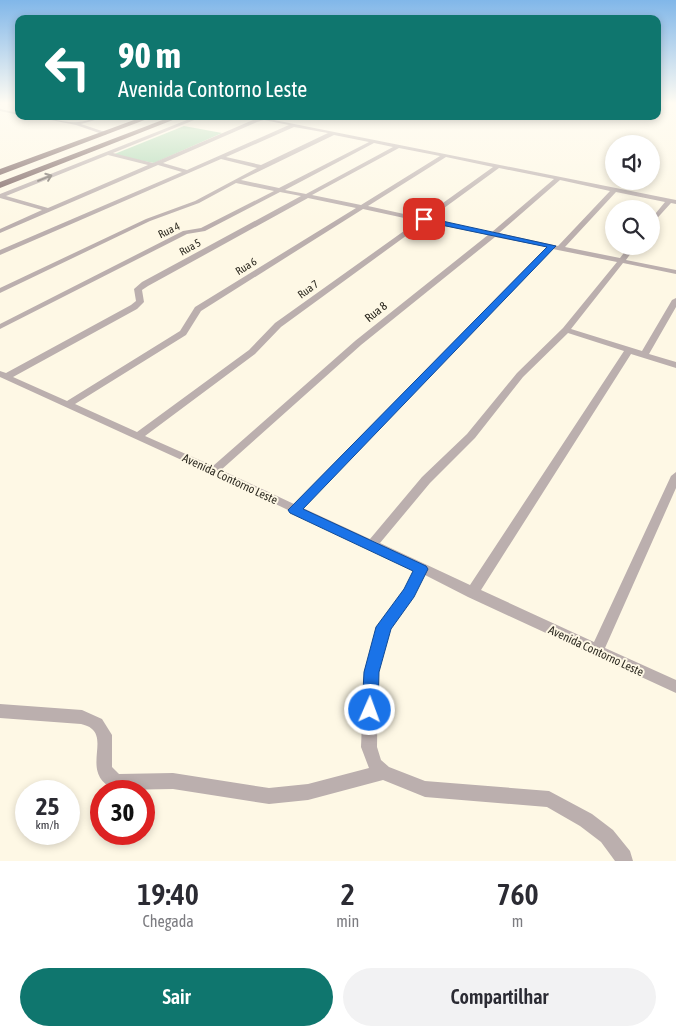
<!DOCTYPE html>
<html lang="pt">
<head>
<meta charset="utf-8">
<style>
	body { margin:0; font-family:"Asap Condensed",sans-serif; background:#f2f2f3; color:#2b2b33; height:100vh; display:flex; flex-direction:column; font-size:19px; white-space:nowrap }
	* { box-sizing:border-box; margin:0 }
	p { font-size:16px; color:#7c7c81 }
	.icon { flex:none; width:28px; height:28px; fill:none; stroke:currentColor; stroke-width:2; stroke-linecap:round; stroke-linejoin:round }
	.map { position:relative; height:861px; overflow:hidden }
	.sheet { display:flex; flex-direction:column; background:#fff; flex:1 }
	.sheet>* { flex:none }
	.banner { position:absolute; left:15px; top:15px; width:646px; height:105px; border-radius:10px; box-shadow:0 2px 8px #0003; background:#0f766e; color:#fff; overflow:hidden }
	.controls { position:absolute; left:605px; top:135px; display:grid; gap:10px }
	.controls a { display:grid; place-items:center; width:55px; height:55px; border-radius:50%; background:#fff; box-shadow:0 2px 8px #0003; font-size:25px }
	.speed { position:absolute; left:15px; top:780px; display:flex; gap:10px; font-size:25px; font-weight:700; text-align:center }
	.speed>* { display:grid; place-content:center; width:65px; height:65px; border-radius:50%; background:#fff; box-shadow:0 2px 8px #0003; line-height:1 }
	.speed small { font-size:12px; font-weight:400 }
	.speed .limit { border:8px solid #d22; background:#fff; color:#111 }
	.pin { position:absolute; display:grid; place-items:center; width:42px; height:42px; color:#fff; margin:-21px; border-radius:10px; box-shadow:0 2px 8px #0006 }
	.me { position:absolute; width:55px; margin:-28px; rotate:2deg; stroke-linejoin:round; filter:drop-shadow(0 0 4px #0008) }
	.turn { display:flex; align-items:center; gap:18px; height:105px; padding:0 20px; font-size:22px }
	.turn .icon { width:65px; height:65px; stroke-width:2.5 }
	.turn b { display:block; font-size:35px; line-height:42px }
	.eta { display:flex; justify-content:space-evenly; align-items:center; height:85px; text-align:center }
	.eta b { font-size:30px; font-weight:600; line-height:35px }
	.cta { display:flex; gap:10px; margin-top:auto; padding:10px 20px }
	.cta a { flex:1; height:58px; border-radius:30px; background:#0f766e; color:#fff; font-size:20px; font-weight:600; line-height:58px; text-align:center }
	.cta a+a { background:#f2f2f3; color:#2b2b33 }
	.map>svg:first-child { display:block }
</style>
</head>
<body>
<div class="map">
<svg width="676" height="861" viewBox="0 0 676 861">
	<rect width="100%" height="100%" fill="#fef8e5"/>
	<polygon fill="#a7d6b0" points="184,126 222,133 154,163 112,155"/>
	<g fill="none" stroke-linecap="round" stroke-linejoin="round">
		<g fill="#bbafae" fill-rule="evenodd">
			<polygon points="0,109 19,113 19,115 0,111"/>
			<path d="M31,116C46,116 65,124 78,122C89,121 98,116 109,116L81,124L108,133L105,135L76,125Z"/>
			<path d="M197,116H204L113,153L153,163L253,120L264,118L676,200V204L671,203L651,225V219L665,202L616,192L565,247L620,258L629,246H636L626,260L676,270V274L623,263L571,329L642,351L672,300L676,298V307L649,354L676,362V368L631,354L481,590L594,642L671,476L676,472V488L605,648L676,680V693L468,597L425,575L413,597L390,629L378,672L377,747L381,760L389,767L425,781L549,791L592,814L613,830L630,851L633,861H615L601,842L580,826L547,807L425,797L383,780L308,800L269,804L173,789L116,790C80,775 108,743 92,729C89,726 84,725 81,724L0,718V704L82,710L102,719L112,735V767L119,774L173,773L269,788L308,784L369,768L361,747L364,672L377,627L405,589L415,570L372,550L367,549L366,547L210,473L0,377V371L6,373L131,305L136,301L134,289L142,282L301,196L280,192L205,231L187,234L0,329V324L183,231L201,228L274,191L236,183L199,203L150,221L0,293V288L146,219L195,201L257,168L221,159L0,255V250L182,172L158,165L0,233V229L42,210L0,198V194ZM264,120L289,125L187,170L163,163L257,122ZM294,127L328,133L261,165L226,157ZM334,135L369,142L279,188L241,180ZM374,143L393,147L306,194L285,190ZM399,148L440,156L361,205L312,195ZM108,155L148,165L48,208L6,196ZM446,157L493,167L422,218L368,206ZM499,168L554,179L492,232L429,219ZM560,180L610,191L558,246L499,233ZM308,198L356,208L195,307L180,331L67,401L13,377L137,309L144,302L142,290L148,286ZM363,209L418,221L275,323L249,350L137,432L75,404L186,335L201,311ZM425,222L488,235L355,341L213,466L145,436L255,354L281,327ZM495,237L547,247L294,504L221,470L361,345ZM553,249L617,262L563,328L517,373L467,434L422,477L370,539L303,508ZM568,333L624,351L470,585L380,543L430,483L475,438L523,377Z"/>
		</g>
		<g fill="#755c5c" fill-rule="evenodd">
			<polygon points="145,116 155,116 0,175 0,169"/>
			<polygon points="173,116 183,116 0,188 0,182"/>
		</g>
	</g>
	<defs><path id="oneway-shaft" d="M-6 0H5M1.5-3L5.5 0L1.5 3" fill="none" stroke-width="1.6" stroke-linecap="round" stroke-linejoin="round" transform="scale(1.25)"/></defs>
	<use stroke="#6c6560" href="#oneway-shaft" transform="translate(45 178) rotate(-22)"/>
	<linearGradient id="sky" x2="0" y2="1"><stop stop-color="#81b7e9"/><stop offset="0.46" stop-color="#fffcf3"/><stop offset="1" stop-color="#fffcf3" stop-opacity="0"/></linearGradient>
	<rect width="676" height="224" fill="url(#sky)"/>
	<polygon fill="#1a73e8" stroke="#114b97" points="424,217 556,246 303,509 426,566 428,569 414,597 391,629 379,672 378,710 376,715 370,717 364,715 362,710 364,672 376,627 404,589 413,571 290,513 288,510 547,247 422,221 421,219"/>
	<g text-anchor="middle" stroke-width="4" stroke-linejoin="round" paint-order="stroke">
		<g font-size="11" fill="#2c2920" stroke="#fef8e5">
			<text transform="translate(169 230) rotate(-26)" y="4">Rua 4</text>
			<text transform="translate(190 247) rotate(-29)" y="4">Rua 5</text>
			<text transform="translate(246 266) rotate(-32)" y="4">Rua 6</text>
			<text transform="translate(308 289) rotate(-36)" y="4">Rua 7</text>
		</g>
		<g font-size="12" fill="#2c2920" stroke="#fef8e5">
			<text transform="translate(376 312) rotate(-39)" y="4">Rua 8</text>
			<text transform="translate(230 479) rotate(25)" y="4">Avenida Contorno Leste</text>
			<text transform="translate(596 651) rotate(25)" y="4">Avenida Contorno Leste</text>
		</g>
	</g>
</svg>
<div class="controls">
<a><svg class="icon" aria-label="sound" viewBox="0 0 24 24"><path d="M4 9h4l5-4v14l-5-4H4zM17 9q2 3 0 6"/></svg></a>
<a><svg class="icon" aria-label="search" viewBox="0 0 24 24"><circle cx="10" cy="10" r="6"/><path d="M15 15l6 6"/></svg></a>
</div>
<div class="speed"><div>25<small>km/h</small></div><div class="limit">30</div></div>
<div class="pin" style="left:424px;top:219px;background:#d93025"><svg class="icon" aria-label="arrive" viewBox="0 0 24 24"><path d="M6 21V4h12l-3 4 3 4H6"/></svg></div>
<svg class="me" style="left:370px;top:710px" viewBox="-20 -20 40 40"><circle r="17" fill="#1a73e8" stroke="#fff" stroke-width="3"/><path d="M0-11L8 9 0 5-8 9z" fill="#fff"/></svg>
<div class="banner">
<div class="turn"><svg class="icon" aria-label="left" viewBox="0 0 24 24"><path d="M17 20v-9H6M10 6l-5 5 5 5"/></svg><div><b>90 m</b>Avenida Contorno Leste</div></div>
</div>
</div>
<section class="sheet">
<div class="eta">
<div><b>19:40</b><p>Chegada</p></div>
<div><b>2</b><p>min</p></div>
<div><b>760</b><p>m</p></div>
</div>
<div class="cta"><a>Sair</a><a>Compartilhar</a></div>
</section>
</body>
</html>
